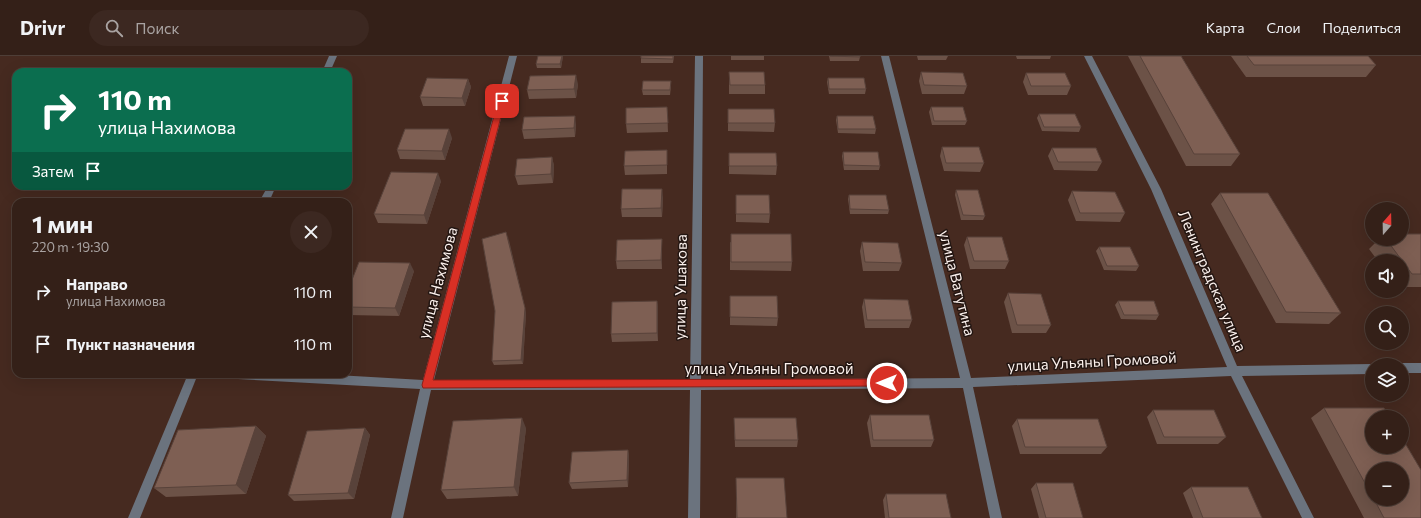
<!DOCTYPE html>
<html lang="ru">
<head>
<meta charset="utf-8">
<style>
	body { margin:0; font-family:Commissioner,sans-serif; background:#3c2821; color:#f1f3f6; height:100vh; display:flex; flex-direction:column; font-size:15px; white-space:nowrap }
	* { box-sizing:border-box; margin:0 }
	p { font-size:13px; color:#a9a3a2 }
	.icon { flex:none; width:22px; height:22px; fill:none; stroke:currentColor; stroke-width:2; stroke-linecap:round; stroke-linejoin:round }
	.map { position:relative; flex:1; overflow:hidden }
	.details { position:absolute; left:12px; top:142px; width:340px; height:180px; display:flex; flex-direction:column; background:#342018; border-radius:12px; box-shadow:0 4px 16px #0002,0 0 0 1px #4e3e37 }
	.details>* { flex:none }
	.top-card { position:absolute; left:12px; top:12px; width:340px; height:122px; border-radius:12px; box-shadow:0 4px 16px #0002,0 0 0 1px #4e3e37; background:#0b6e4f; color:#fff; overflow:hidden }
	.needle { width:26px; rotate:20deg }
	.controls { position:absolute; left:1365px; top:146px; display:grid; gap:8px }
	.controls a { display:grid; place-items:center; width:44px; height:44px; border-radius:50%; background:#342018; box-shadow:0 4px 16px #0002,0 0 0 1px #4e3e37; font-size:20px }
	.pin { position:absolute; display:grid; place-items:center; width:34px; height:34px; color:#fff; margin:-17px; border-radius:8px; box-shadow:0 2px 6px #0006 }
	.me { position:absolute; width:44px; margin:-22px; rotate:270deg; stroke-linejoin:round; filter:drop-shadow(0 0 3px #0008) }
	.turn { display:flex; align-items:center; gap:14px; height:84px; padding:0 20px; font-size:18px }
	.turn .icon { width:52px; height:52px; stroke-width:2.5 }
	.turn b { display:block; font-size:28px; line-height:34px }
	.then { display:flex; align-items:center; height:38px; padding:0 20px; background:#0003; gap:8px; font-size:15px }
	.round { display:grid; place-items:center; flex:none; width:42px; height:42px; border-radius:21px; background:#3c2821 }
	.overview { display:flex; align-items:center; justify-content:space-between; height:68px; padding:0 20px }
	h1 { font-size:24px; font-weight:700; line-height:30px }
	ul { padding:0; list-style:none }
	li { display:flex; align-items:center; gap:12px; height:52px; padding:0 20px }
	li div { flex:1 }
	li b { display:block; font-size:15px }
	li em { font-style:normal }
	header { display:flex; align-items:center; gap:24px; box-sizing:border-box; height:56px; padding:0 20px; background:#342018; border-bottom:1px solid #4e3e37 }
	header strong { font-size:19px }
	nav { display:flex; gap:22px; margin-inline-start:auto; font-size:14px }
	.search { width:280px; height:36px; background:#3c2821; display:flex; align-items:center; gap:10px; box-sizing:border-box; padding:0 14px; border-radius:22px; color:#a9a3a2; font-size:15px }
	.map>svg:first-child { display:block }
</style>
</head>
<body>
<header>
<strong>Drivr</strong>
<div class="search"><svg class="icon" aria-label="search" viewBox="0 0 24 24"><circle cx="10" cy="10" r="6"/><path d="M15 15l6 6"/></svg>Поиск</div>
<nav><a>Карта</a><a>Слои</a><a>Поделиться</a></nav>
</header>
<div class="map">
<svg width="1421" height="462" viewBox="0 0 1421 462">
	<rect width="100%" height="100%" fill="#462a20"/>
	<g fill="none" stroke-linecap="round" stroke-linejoin="round">
		<g fill="#6b737e" fill-rule="evenodd">
			<polygon points="329,0 337,0 330,16 322,16"/>
			<polygon points="509,0 517,0 434,324 690,324 695,0 703,0 701,324 960,322 881,0 889,0 971,322 1227,311 1151,133 1084,0 1092,0 1161,133 1237,310 1372,308 1374,309 1372,309 1372,318 1242,320 1314,462 1302,462 1231,320 973,331 1002,462 990,462 963,332 701,334 700,462 688,462 690,334 431,334 403,462 391,462 420,333 238,323 234,321 233,318 319,318 423,324"/>
			<polygon points="268,130 276,130 269,146 259,146"/>
			<polygon points="1402,307 1421,307 1421,317 1402,317 1402,309 1398,309"/>
			<polygon points="188,318 198,318 140,462 128,462"/>
		</g>
	</g>
	<g fill="#6c5247" fill-rule="evenodd">
		<polygon points="563,0 561,12 537,12 536,8"/>
		<polygon points="641,0 674,0 673,7 641,7"/>
		<rect x="731" y="0" width="33" height="4"/>
		<polygon points="829,0 860,0 860,1 859,5 830,5"/>
		<polygon points="917,0 948,0 946,4 918,4"/>
		<polygon points="1016,0 1051,0 1050,3 1017,3"/>
		<polygon points="1128,0 1181,0 1240,98 1231,110 1186,110"/>
		<polygon points="1231,0 1368,0 1376,9 1366,21 1246,21"/>
		<polygon points="729,16 765,29 765,38 729,38"/>
		<polygon points="921,16 967,30 964,38 922,38 919,25"/>
		<polygon points="1026,17 1071,30 1067,39 1028,39 1023,26"/>
		<polygon points="828,22 866,33 865,38 829,38 827,26"/>
		<polygon points="468,23 471,31 465,50 423,50 420,41"/>
		<polygon points="578,28 576,42 529,43 527,34"/>
		<polygon points="671,30 670,39 643,39 642,34"/>
		<polygon points="667,51 668,76 627,77 626,68"/>
		<polygon points="931,51 967,65 965,69 932,69 929,56"/>
		<polygon points="728,53 775,67 774,76 728,75"/>
		<polygon points="1039,58 1081,71 1079,76 1042,75 1037,62"/>
		<polygon points="837,60 876,73 875,78 838,77 836,64"/>
		<polygon points="576,68 575,81 524,83 522,74"/>
		<polygon points="452,82 445,104 400,103 397,94"/>
		<polygon points="942,91 984,107 980,116 944,115 940,100"/>
		<polygon points="1052,92 1102,106 1097,115 1054,114 1048,100"/>
		<polygon points="843,96 880,110 879,114 844,114 842,100"/>
		<polygon points="729,97 777,110 776,119 729,118"/>
		<polygon points="552,101 554,110 553,127 518,129 515,120"/>
		<polygon points="667,103 667,118 625,119 624,110"/>
		<polygon points="441,125 427,168 378,167 374,158"/>
		<polygon points="956,134 985,160 983,164 961,164 955,139"/>
		<polygon points="1072,135 1125,157 1120,166 1076,165 1068,144"/>
		<polygon points="1220,137 1341,257 1329,268 1276,267 1211,148"/>
		<polygon points="736,139 770,158 769,167 736,166"/>
		<polygon points="849,139 889,154 888,158 850,158 848,143"/>
		<polygon points="663,141 662,161 622,161 621,153"/>
		<polygon points="1421,178 1421,231 1402,231 1402,205 1378,205 1369,193 1379,183 1386,183"/>
		<polygon points="967,181 1009,205 1005,213 970,213 964,189"/>
		<polygon points="662,183 662,213 617,213 616,205"/>
		<polygon points="730,186 792,206 791,215 730,214"/>
		<polygon points="862,186 902,207 899,215 863,215 860,195"/>
		<polygon points="1099,191 1139,210 1136,215 1104,214 1096,195"/>
		<polygon points="414,215 399,260 348,259 348,234"/>
		<polygon points="1008,237 1051,269 1046,277 1012,277 1004,246"/>
		<polygon points="730,240 778,262 777,270 730,269"/>
		<polygon points="864,243 912,264 909,272 865,272 862,251"/>
		<polygon points="657,245 658,253 658,285 612,286 611,278"/>
		<polygon points="1118,245 1159,259 1156,264 1121,263 1115,249"/>
		<polygon points="526,256 523,308 494,309 492,305"/>
		<path d="M1324,352L1421,462H1364L1311,362ZM1372,413L1402,443H1372Z"/>
		<polygon points="1153,354 1226,381 1218,388 1157,388 1147,361"/>
		<polygon points="870,359 934,384 931,391 871,391 867,367"/>
		<polygon points="734,362 798,384 797,391 735,391"/>
		<polygon points="1017,363 1107,391 1101,398 1020,398 1012,370"/>
		<polygon points="256,370 266,380 246,438 166,441 154,432"/>
		<polygon points="365,372 370,379 354,443 294,445 288,439"/>
		<polygon points="526,372 518,440 447,443 441,434"/>
		<polygon points="628,394 629,401 628,431 572,433 569,427"/>
		<polygon points="736,422 787,462 736,462"/>
		<polygon points="1036,427 1083,462 1039,462 1031,433"/>
		<polygon points="1191,431 1262,462 1193,462 1183,437"/>
		<polygon points="886,438 951,462 885,462 883,444"/>
	</g>
	<g fill="#58423a">
		<polygon points="562,0 563,0 561,12 560,8"/>
		<polygon points="576,19 578,28 576,42 574,33"/>
		<polygon points="468,23 471,31 465,50 462,42"/>
		<polygon points="575,60 576,68 575,81 574,72"/>
		<polygon points="449,73 452,82 445,104 442,95"/>
		<polygon points="552,101 554,110 553,127 551,118"/>
		<polygon points="438,117 441,125 427,168 424,159"/>
		<polygon points="662,133 663,141 662,161 661,152"/>
		<polygon points="508,180 526,256 523,308 521,304"/>
		<polygon points="662,183 662,213 661,204"/>
		<polygon points="410,207 414,215 399,260 395,252"/>
		<polygon points="657,245 658,253 658,285 657,277"/>
		<polygon points="522,362 526,372 518,440 514,431"/>
		<polygon points="256,370 266,380 246,438 236,429"/>
		<polygon points="365,372 370,379 354,443 348,437"/>
		<polygon points="628,394 629,401 628,431 627,424"/>
	</g>
	<g fill="#7e5f53" stroke="#58423a">
		<polygon points="538,0 562,0 560,8 536,8"/>
		<polygon points="641,0 673,0 673,3 641,2"/>
		<polygon points="830,0 860,0 860,1"/>
		<polygon points="1140,0 1181,0 1240,98 1194,98"/>
		<polygon points="1247,0 1368,0 1376,9 1254,9"/>
		<polygon points="729,16 764,16 765,29 730,29"/>
		<polygon points="921,16 963,17 967,30 924,29"/>
		<polygon points="1026,17 1065,17 1071,30 1031,30"/>
		<polygon points="576,19 574,33 527,34 530,20"/>
		<polygon points="427,22 468,23 462,42 420,41"/>
		<polygon points="828,22 864,22 866,33 829,33"/>
		<polygon points="643,25 671,25 670,34 642,34"/>
		<polygon points="667,51 668,67 626,68 626,52"/>
		<polygon points="931,51 963,51 967,65 934,65"/>
		<polygon points="728,53 774,53 775,67 728,67"/>
		<polygon points="1039,58 1075,58 1081,71 1044,71"/>
		<polygon points="575,60 574,72 522,74 524,61"/>
		<polygon points="837,60 873,60 876,73 838,73"/>
		<polygon points="405,73 449,73 442,95 397,94"/>
		<polygon points="942,91 979,91 984,107 946,107"/>
		<polygon points="1052,92 1096,92 1102,106 1058,106"/>
		<polygon points="667,94 667,109 624,110 625,95"/>
		<polygon points="843,96 878,96 880,110 844,109"/>
		<polygon points="729,97 776,97 777,110 729,110"/>
		<polygon points="552,101 551,118 515,120 517,103"/>
		<polygon points="391,116 438,117 424,159 374,158"/>
		<polygon points="622,133 662,133 661,152 621,153"/>
		<polygon points="956,134 978,134 985,160 963,159"/>
		<polygon points="1072,135 1115,136 1125,157 1080,157"/>
		<polygon points="1220,137 1268,137 1341,257 1286,256"/>
		<polygon points="736,139 769,139 770,158 736,158"/>
		<polygon points="849,139 886,139 889,154 850,153"/>
		<polygon points="506,176 525,252 521,304 492,305 495,255 482,183"/>
		<polygon points="731,178 791,178 792,206 731,206"/>
		<polygon points="1402,178 1421,178 1421,218 1412,218 1386,183 1402,183"/>
		<polygon points="967,181 1002,181 1009,205 974,205"/>
		<polygon points="662,183 661,204 616,205 617,184"/>
		<polygon points="862,186 898,187 902,207 865,206"/>
		<polygon points="1099,191 1130,191 1139,210 1107,210"/>
		<polygon points="359,206 410,207 395,252 348,251 348,234"/>
		<polygon points="1008,237 1041,238 1051,269 1017,269"/>
		<polygon points="730,240 777,240 778,262 730,261"/>
		<polygon points="864,243 908,244 912,264 867,264"/>
		<polygon points="657,245 657,277 611,278 612,246"/>
		<polygon points="1118,245 1154,245 1159,259 1124,259"/>
		<polygon points="1324,352 1384,352 1389,361 1372,361 1372,391 1402,391 1402,382 1421,414 1421,462 1384,462 1374,443 1402,443 1402,413 1372,413 1372,440"/>
		<polygon points="1153,354 1214,354 1226,381 1164,381"/>
		<polygon points="870,359 929,359 934,384 873,384"/>
		<polygon points="522,362 514,431 441,434 453,365"/>
		<polygon points="734,362 796,362 798,384 735,384"/>
		<polygon points="1017,363 1098,363 1107,391 1025,391"/>
		<polygon points="256,370 236,429 154,432 178,374"/>
		<polygon points="365,372 348,437 288,439 307,375"/>
		<polygon points="628,394 627,424 569,427 572,396"/>
		<polygon points="736,422 784,422 787,462 737,462"/>
		<polygon points="1036,427 1073,427 1083,462 1046,462"/>
		<polygon points="1191,431 1248,431 1262,462 1203,462"/>
		<polygon points="886,438 946,438 951,462 889,462"/>
	</g>
	<polygon fill="#d93025" stroke="#8d1f18" points="502,42 505,45 433,324 887,323 892,327 890,330 423,332 422,329 498,45"/>
	<g text-anchor="middle" stroke-width="3" stroke-linejoin="round" paint-order="stroke">
		<g font-size="15" fill="#fcf1ed" stroke="#231612">
			<text transform="translate(1212 225) rotate(67)" y="5">Ленинградская улица</text>
			<text transform="translate(438 227) rotate(-75)" y="5">улица Нахимова</text>
			<text transform="translate(957 227) rotate(76)" y="5">улица Ватутина</text>
			<text transform="translate(681 231) rotate(-89)" y="5">улица Ушакова</text>
			<text transform="translate(1092 306) rotate(-3)" y="5">улица Ульяны Громовой</text>
			<text x="769" y="318">улица Ульяны Громовой</text>
		</g>
	</g>
</svg>
<div class="controls">
<a><svg class="needle" viewBox="-14 -14 28 28"><path d="M0-13l5 13h-10z" fill="#e53935"/><path d="M0 13l5-13h-10z" fill="#a9a3a2"/></svg></a>
<a><svg class="icon" aria-label="sound" viewBox="0 0 24 24"><path d="M4 9h4l5-4v14l-5-4H4zM17 9q2 3 0 6"/></svg></a>
<a><svg class="icon" aria-label="search" viewBox="0 0 24 24"><circle cx="10" cy="10" r="6"/><path d="M15 15l6 6"/></svg></a>
<a><svg class="icon" aria-label="layers" viewBox="0 0 24 24"><path d="M12 4l9 5-9 5-9-5zM3 14l9 5 9-5"/></svg></a>
<a>+</a>
<a>−</a>
</div>
<div class="pin" style="left:502px;top:45px;background:#d93025"><svg class="icon" aria-label="arrive" viewBox="0 0 24 24"><path d="M6 21V4h12l-3 4 3 4H6"/></svg></div>
<svg class="me" style="left:887px;top:327px" viewBox="-20 -20 40 40"><circle r="17" fill="#d93025" stroke="#fff" stroke-width="3"/><path d="M0-11L8 9 0 5-8 9z" fill="#fff"/></svg>
<div class="top-card">
<div class="turn"><svg class="icon" aria-label="right" viewBox="0 0 24 24"><path d="M7 20v-9h11M14 6l5 5-5 5"/></svg><div><b>110 m</b>улица Нахимова</div></div>
<div class="then">Затем<svg class="icon" aria-label="arrive" viewBox="0 0 24 24"><path d="M6 21V4h12l-3 4 3 4H6"/></svg></div>
</div>
<section class="details">
<div class="overview"><div><h1>1 мин</h1><p>220 m · 19:30</p></div><a class="round"><svg class="icon" aria-label="close" viewBox="0 0 24 24"><path d="M6 6l12 12M18 6L6 18"/></svg></a></div>
<ul>
<li><svg class="icon" aria-label="right" viewBox="0 0 24 24"><path d="M7 20v-9h11M14 6l5 5-5 5"/></svg><div><b>Направо</b><p>улица Нахимова</p></div><em>110 m</em></li>
<li><svg class="icon" aria-label="arrive" viewBox="0 0 24 24"><path d="M6 21V4h12l-3 4 3 4H6"/></svg><div><b>Пункт назначения</b></div><em>110 m</em></li>
</ul>
</section>
</div>
</body>
</html>
